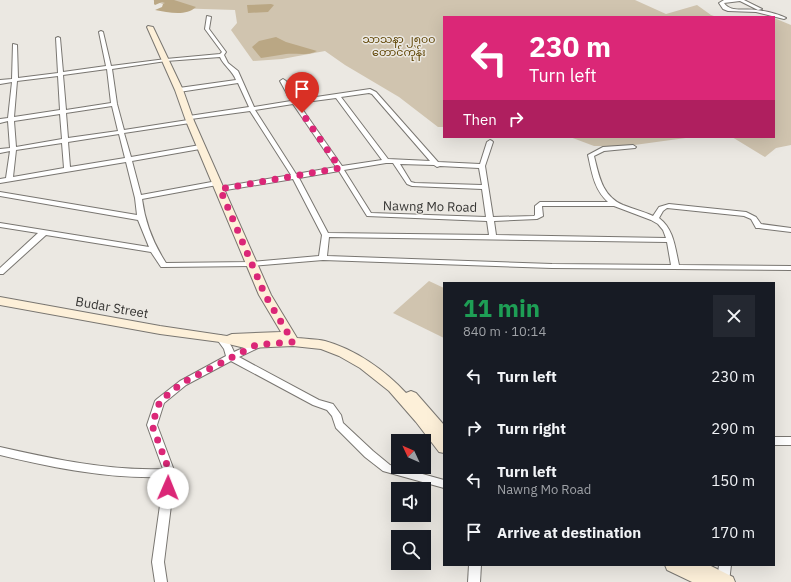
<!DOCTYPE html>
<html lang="en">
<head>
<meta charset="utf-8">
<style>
	body { margin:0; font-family:"IBM Plex Sans","Noto Sans Myanmar",sans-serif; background:#242831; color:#f1f3f6; height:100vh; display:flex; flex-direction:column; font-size:15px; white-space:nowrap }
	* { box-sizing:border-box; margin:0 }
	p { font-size:13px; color:#9ea1a6 }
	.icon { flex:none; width:22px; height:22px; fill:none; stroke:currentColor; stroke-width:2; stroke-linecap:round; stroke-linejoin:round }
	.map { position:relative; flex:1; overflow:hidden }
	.details { position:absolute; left:443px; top:282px; width:332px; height:284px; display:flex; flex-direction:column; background:#171b24; border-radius:0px; box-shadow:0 4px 16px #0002 }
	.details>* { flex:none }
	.guide { position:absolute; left:443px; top:16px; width:332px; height:122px; border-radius:0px; box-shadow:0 4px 16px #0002; background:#db2777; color:#fff; overflow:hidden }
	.needle { width:26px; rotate:314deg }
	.fabs { position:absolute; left:391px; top:434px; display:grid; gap:8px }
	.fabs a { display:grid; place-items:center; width:40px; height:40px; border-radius:0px; background:#171b24; box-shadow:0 4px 16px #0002; font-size:20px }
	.pin { position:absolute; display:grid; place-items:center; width:34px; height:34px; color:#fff; margin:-41px -17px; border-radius:50% 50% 50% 0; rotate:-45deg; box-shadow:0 0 4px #0007 }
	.pin .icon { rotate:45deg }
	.me { position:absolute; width:44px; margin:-22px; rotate:1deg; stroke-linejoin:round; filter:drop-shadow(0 0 3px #0008) }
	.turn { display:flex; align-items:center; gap:14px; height:84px; padding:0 20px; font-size:18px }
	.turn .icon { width:52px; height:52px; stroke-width:2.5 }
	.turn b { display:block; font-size:28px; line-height:34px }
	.then { display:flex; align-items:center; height:38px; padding:0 20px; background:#0003; gap:8px; font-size:15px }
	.round { display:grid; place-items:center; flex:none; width:42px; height:42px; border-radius:0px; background:#242831 }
	.head { display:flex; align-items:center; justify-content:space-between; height:68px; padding:0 20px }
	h1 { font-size:24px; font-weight:700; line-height:30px; color:#1e9e55 }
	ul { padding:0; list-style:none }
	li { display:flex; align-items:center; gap:12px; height:52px; padding:0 20px }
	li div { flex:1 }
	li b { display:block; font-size:15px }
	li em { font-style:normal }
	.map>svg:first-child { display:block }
</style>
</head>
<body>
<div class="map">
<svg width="791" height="582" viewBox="0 0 791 582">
	<rect width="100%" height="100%" fill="#ebe8e2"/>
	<g fill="#d0c4af">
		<polygon points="153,0 635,0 666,14 697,5 711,15 717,17 444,17 444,127 438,127 399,97 345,65 325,51 282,59 253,61 231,30 237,23 235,10 172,8"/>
		<polygon points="774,18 791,25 791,145 776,148 765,157 732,137 774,137"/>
		<polygon points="570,137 693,137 627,146 594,146"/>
		<polygon points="429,281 444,288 444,338 393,313"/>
	</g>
	<g fill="#baa784">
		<path d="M154,0H174L196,7C185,17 168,12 155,10L162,7L163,4L165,3L162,2L155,5L154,4Z"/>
		<polygon points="271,4 274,5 268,12 248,13 247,5"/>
		<path d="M276,37L286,42L317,51C308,56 296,53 286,54C278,55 270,57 261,58L252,47L259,41Z"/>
	</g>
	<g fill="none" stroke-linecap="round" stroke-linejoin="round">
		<g stroke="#797671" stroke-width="2">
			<g id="street">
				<path d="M724,0H744L762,9L758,10L740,1L724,3C731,13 745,8 756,10C765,11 778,14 786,18L784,19L756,12L728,11L723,9L719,3Z"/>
				<path d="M207,16L211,17L209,29L226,52L224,55L228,63L238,71L254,107L291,101L280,81L283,79L286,81L296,100L370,89L376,92L438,162L480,164L487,142L490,140L492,141L493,142L485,166L493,217L534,216L535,215V206L540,202H608C594,189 592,173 588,155L603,147L633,145L636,147L635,148L604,151L594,156C599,176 602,196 623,205C633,209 643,211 653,216L659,207L669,204L746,212L756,217L761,224L791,228V232L759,228H756L751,219L744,216L667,208L663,211L659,218C674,229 675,248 679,265L791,266V270L552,268L323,260L251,266L164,267H161L151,252L46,235L3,274H0V268L38,233L0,227V223L149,247L138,220L0,196V192L137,215L135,198L126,162L0,183V179L6,178L10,151L0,153V149L10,148L8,121L0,123V119L8,118L12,82L0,84V80L12,79L13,44L17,45L18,78L58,73L56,38L58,37L60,38L63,72L106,66L99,32L101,31L103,32L111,66L166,59L220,54L222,52L205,29ZM220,57C224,66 232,70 236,80L179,88L176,90L179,92L238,83L249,107L189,116L186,118L188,120L124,130L117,104L112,69L166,61ZM107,69L111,103L66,110L63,75ZM58,76L60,110L14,117L17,81ZM369,93L372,94L430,161L388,159L341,97ZM336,98L382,160L342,166L298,103ZM293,104L336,167L296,174L255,110ZM112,106L118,131L68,138L66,113ZM250,111L291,175L220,187L217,189L220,191L293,179L322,235L319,256L251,262L166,263C153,243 145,222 142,199L217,185L220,183L217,181L141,195L132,161L200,149L203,147L200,145L131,157L124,133L190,123L193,121L191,119ZM60,114L62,139L16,147L14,121ZM119,134L125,158L70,167L68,142ZM62,143L64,168L13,177L16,150ZM386,163H393L407,184L412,186L482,189L486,217L371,213L344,170ZM400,164L434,165L437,167L440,166L479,168L482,185L415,183L411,182ZM339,171L367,216L487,221L489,235L328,233L299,178ZM542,206H614L651,220L658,224L663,230L666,238L496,235L494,221L537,219L543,216ZM329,237L667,242L671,265L552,264L327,256Z"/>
				<path d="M220,335C226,337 232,346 234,352L254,343H260L261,345L260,347L239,357L319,400L333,404L341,415L343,423L373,451L390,465L444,480V488L383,471L365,457L336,428L332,416L327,410L313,405L231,361L186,385L164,403L157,425L175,473L164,562L167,582H155L152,562L164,477C108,479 54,468 0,455V447C54,459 108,471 163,469L147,425L155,401L157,399L180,381L226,356L224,349L216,338L217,336Z"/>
				<rect x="774" y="437" width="17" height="8"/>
				<polygon points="469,565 481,565 480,582 468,582"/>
				<polygon points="719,565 731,565 729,582 717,582"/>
			</g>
		</g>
		<g stroke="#797671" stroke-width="2">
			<g id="secondary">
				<path d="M148,26L153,27L183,90L194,121L271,295L297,338C306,339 316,339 325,341C355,349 386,371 406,393L411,391L416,393L444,425V453L439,452L416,422L389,391L360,368L339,356L321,349L293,346L245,348L220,342L160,334L0,305V297L160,326L227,336L232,334L281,332L259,295L246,264L186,121L175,90L147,27Z"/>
				<polygon points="665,565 709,565 733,577 735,582 692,582 667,570"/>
			</g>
		</g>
		<use href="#street" fill="#fff" fill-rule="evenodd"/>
		<use href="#secondary" fill="#fdf0d9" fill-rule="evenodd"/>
	</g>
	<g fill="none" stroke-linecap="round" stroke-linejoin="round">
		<polyline stroke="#db2777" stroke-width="7" stroke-dasharray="0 12.6" points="168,488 170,473 152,425 160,401 182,383 256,345 293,342 265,295 220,189 340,168 302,113"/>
	</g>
	<g text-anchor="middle" stroke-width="3" stroke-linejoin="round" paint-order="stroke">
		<g font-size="11" fill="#5d4200" stroke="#ebe8e2">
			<text x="399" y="43">သာသနာ ၂၅၀၀<tspan x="399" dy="13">တောင်ကုန်း</tspan></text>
		</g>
		<g font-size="13" fill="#363533" stroke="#ebe8e2">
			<text transform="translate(430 206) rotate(1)" y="5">Nawng Mo Road</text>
			<text transform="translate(112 307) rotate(10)" y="5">Budar Street</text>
		</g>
	</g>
</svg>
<div class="fabs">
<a><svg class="needle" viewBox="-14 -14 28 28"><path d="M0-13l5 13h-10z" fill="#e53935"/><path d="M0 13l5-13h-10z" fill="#9ea1a6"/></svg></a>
<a><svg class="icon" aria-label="sound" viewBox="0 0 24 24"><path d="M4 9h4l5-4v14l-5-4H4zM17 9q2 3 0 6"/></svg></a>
<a><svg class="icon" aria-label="search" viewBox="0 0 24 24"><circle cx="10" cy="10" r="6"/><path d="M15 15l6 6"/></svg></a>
</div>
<div class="pin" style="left:302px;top:113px;background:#d93025"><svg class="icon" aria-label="arrive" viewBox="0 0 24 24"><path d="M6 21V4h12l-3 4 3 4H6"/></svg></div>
<svg class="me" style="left:168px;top:488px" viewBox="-20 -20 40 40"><circle r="19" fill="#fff"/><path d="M0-13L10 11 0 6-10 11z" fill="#db2777"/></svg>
<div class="guide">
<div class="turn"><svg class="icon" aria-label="left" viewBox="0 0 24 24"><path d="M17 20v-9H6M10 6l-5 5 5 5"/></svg><div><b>230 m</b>Turn left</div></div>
<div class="then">Then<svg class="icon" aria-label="right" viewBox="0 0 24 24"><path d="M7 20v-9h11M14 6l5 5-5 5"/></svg></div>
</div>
<section class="details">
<div class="head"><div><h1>11 min</h1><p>840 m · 10:14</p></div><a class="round"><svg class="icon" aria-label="close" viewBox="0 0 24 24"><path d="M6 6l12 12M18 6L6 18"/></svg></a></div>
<ul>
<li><svg class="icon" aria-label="left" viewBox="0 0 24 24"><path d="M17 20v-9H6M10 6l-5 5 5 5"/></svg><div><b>Turn left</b></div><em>230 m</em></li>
<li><svg class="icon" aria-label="right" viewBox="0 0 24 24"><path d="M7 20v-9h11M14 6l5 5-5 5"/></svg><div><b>Turn right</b></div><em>290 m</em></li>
<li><svg class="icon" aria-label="left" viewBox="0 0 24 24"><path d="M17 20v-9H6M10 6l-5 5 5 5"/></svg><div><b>Turn left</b><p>Nawng Mo Road</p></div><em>150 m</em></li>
<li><svg class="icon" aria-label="arrive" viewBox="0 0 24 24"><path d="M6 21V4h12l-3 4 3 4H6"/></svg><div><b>Arrive at destination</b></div><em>170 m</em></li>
</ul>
</section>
</div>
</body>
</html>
